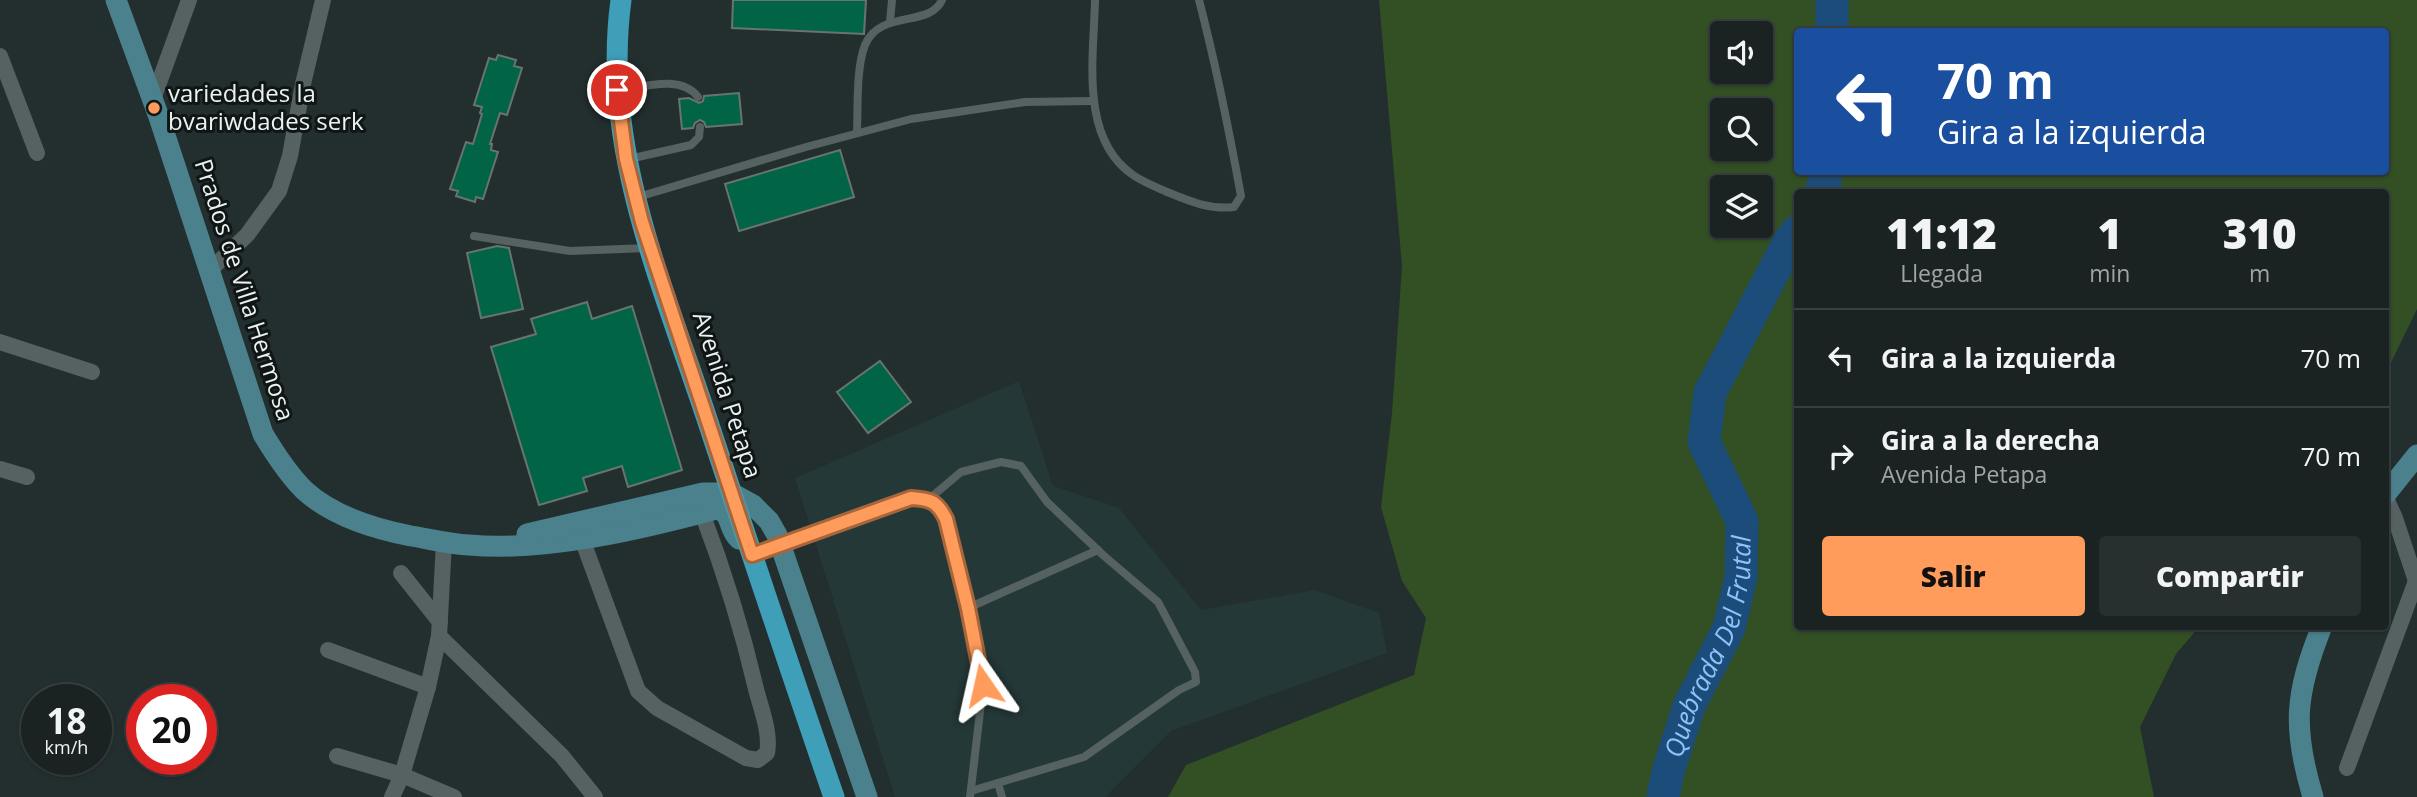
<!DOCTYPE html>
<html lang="es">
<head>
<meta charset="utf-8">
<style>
	body { margin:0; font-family:"Open Sans",sans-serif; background:#272f2f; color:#f1f3f6; height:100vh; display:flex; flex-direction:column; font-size:26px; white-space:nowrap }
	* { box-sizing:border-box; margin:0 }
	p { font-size:23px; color:#9fa4a5 }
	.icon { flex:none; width:38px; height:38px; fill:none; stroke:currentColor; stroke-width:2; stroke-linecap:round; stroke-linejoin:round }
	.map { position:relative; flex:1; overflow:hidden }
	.sheet { position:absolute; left:1794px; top:189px; width:595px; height:441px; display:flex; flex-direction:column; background:#1a2222; border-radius:7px; box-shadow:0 2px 5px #0004,0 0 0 2px #383f40 }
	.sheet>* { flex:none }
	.guide { position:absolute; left:1794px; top:28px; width:595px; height:147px; border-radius:7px; box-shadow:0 2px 5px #0004,0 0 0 2px #383f40; background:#1a4fa0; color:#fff; overflow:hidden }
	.tools { position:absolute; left:1710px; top:21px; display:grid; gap:14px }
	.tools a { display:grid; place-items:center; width:63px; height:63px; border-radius:7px; background:#1a2222; box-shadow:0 2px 5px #0004,0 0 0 2px #383f40; font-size:35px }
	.speed { position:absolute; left:21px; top:684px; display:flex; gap:14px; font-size:35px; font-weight:700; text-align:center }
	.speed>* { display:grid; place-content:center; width:91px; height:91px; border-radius:50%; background:#1a2222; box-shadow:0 2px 5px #0004,0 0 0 2px #383f40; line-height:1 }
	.speed small { font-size:18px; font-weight:400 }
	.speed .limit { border:10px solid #d22; background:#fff; color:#111 }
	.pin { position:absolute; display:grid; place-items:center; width:60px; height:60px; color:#fff; margin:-30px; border:4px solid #fff; border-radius:50%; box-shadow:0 2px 7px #0007 }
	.me { position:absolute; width:77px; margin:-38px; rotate:349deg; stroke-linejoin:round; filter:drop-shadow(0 0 5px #0008) }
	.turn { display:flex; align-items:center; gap:24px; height:147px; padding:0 28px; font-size:32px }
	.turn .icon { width:91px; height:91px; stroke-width:2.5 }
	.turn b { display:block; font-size:49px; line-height:60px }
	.eta { display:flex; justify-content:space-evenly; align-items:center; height:119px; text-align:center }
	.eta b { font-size:42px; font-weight:800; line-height:49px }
	.button { display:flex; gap:14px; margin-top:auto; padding:14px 28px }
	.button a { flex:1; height:80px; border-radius:7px; background:#ff9b5b; color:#111; font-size:28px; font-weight:800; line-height:80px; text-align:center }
	.button a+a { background:#272f2f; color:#f1f3f6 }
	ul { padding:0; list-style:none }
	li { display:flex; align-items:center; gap:21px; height:98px; padding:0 28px; border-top:2px solid #383f40 }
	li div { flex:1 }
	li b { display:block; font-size:26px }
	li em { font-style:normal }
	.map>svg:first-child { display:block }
</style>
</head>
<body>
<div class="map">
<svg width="2417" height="797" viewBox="0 0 2417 797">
	<rect width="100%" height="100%" fill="#232e2e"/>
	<polygon fill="#243837" points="1019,381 1053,486 1119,508 1201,610 1315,590 1379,613 1387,653 1171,731 1105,797 895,797 795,478"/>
	<path fill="#325024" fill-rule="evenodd" d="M1379,0H2417V309L2385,375V192H1797V626L2199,627L2176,654L2140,727L2154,797H1168L1186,765L1414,675L1426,618L1402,581L1381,507L1392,413L1402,266ZM1797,32H2385V172H1797ZM1722,33H1760V72H1722ZM1722,110H1760V149H1722ZM1722,187H1760V226H1722Z"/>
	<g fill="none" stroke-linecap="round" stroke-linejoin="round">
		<g stroke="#1c4c7a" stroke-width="33">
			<polyline points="1832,0 1832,32"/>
			<polyline points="1821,192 1825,181 1825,172"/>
			<path id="s1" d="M1663,797L1668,772L1689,706L1729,628L1741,577L1742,521L1704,442L1710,393L1789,242L1797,232"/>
		</g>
	</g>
	<g fill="#026447" stroke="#69746e" stroke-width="2">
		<polygon points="733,0 866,0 864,34 732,28"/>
		<polygon points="498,55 516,60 514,66 522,68 507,115 500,113 490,144 492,144 491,150 498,152 483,199 476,197 475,202 456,196 458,191 450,189 466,142 473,144 482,114 480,113 482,107 474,105 489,58 496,60"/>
		<polygon points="739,93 742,124 706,127 704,122 700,120 695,123 693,128 682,129 679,99 689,98 699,103 703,101 704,96"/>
		<polygon points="840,150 854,197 739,231 725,184"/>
		<polygon points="497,246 509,248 523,309 481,318 467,253"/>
		<polygon points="587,302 592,319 632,306 682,470 628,487 622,466 583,478 587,491 539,505 491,347 536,334 531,319"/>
		<polygon points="880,361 911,402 868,433 837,392"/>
	</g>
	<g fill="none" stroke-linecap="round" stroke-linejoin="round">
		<g stroke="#566261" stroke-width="8">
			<path d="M1095,0C1094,56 1079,138 1133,175C1143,182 1156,187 1167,192C1189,201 1210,210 1234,207L1241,196C1229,130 1216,65 1199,0"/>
			<polyline points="890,22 892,0"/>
			<path d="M619,90C643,87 681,74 698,97"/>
			<path d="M857,133C858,107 856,68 865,45C880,9 930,28 942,0"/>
			<polyline points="629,159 691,145 699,137 700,127"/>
			<polyline points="638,197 806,147 911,119 1025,102 1092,101"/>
			<polyline points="474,236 570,251 648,248"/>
			<polyline points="929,499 961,472 1001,462 1021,466 1047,502 1103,555 1158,602 1195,672 1196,682 1179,690 1084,757 971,791"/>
			<path d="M754,554L911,498C930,499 937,502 946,519L968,608L983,686L970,797"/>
			<polyline points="968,608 1098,550"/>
			<polyline points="998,783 1002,797"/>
		</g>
		<g stroke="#566261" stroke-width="16">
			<polyline points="0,56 37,153"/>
			<polyline points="152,102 189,0"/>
			<polyline points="209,271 247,235 279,191 290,156 303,84 323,0"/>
			<polyline points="0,342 92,372"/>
			<polyline points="0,469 27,477"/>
			<polyline points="2385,496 2395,518 2417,584"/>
			<path d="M582,539L638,691L657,708L746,758L758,760L767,753C771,733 761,709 756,689C742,629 724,571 702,513"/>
			<polyline points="401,573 440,622"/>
			<polyline points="439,636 562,756 595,797"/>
			<polyline points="328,650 428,687"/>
			<polyline points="337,756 402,775 454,797"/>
			<polyline points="2347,768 2416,581"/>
			<polyline points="392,797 402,775 428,687 439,636 444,542"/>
		</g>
		<g stroke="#4a818c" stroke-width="21">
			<path d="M116,0L159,117L263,434C275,454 288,474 304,490C332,516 375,529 411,536C430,539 449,544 469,545C545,552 642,529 716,509C733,512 727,528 739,539"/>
			<polyline points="2385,495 2417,455"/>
			<polyline points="527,534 703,493 719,493 733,494 753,505 769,521 777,535 867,797"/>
			<path d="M2313,797C2292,727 2295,694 2322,626"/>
		</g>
		<path stroke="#3f9fb8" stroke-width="21" d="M621,0C601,146 661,280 706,416C748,543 790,670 834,797"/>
	</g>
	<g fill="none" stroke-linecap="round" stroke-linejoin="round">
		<g stroke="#a6653b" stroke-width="18">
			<path id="route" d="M617,90L626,159L642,222L752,555L911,498C930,499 937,501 946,519L968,608L983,685"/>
		</g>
		<use href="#route" stroke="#ff9b5b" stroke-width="12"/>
	</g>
	<circle fill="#ff9b5b" stroke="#101515" stroke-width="2.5" cx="154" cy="108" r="7"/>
	<g text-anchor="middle" stroke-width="6" stroke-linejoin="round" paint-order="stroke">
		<g font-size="24" fill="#ebf2f2" stroke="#101515" text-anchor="start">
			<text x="168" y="102">variedades la<tspan x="168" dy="28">bvariwdades serk</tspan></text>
		</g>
		<g font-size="24" fill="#ebf2f2" stroke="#101515">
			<text transform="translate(244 290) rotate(72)" y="8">Prados de Villa Hermosa</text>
			<text transform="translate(727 395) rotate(72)" y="8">Avenida Petapa</text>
		</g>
		<g font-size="26" font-style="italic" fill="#8dc3fb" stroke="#101515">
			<text dy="9" stroke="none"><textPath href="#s1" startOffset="159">Quebrada Del Frutal</textPath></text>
		</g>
	</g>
</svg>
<div class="tools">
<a><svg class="icon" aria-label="sound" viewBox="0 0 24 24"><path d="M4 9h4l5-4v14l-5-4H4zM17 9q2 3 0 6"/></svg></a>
<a><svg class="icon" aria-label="search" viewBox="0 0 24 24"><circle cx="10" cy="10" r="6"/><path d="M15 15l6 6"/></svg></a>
<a><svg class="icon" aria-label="layers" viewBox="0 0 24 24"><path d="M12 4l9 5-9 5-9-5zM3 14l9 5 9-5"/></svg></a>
</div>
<div class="speed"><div>18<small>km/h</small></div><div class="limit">20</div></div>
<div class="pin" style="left:617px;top:90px;background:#d93025"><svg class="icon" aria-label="arrive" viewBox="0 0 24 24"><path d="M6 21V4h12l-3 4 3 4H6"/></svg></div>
<svg class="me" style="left:983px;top:685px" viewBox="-20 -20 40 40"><path d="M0-17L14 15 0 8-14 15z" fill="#ff9b5b" stroke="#fff" stroke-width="4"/></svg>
<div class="guide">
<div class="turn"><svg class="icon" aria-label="left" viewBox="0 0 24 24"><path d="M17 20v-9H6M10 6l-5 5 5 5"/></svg><div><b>70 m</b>Gira a la izquierda</div></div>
</div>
<section class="sheet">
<div class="eta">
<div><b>11:12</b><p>Llegada</p></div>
<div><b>1</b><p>min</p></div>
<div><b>310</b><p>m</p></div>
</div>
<ul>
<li><svg class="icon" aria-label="left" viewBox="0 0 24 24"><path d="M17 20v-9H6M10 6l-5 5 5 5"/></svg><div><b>Gira a la izquierda</b></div><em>70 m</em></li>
<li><svg class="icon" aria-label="right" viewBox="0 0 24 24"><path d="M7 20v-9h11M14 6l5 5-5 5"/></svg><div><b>Gira a la derecha</b><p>Avenida Petapa</p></div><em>70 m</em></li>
</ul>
<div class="button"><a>Salir</a><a>Compartir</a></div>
</section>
</div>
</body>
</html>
